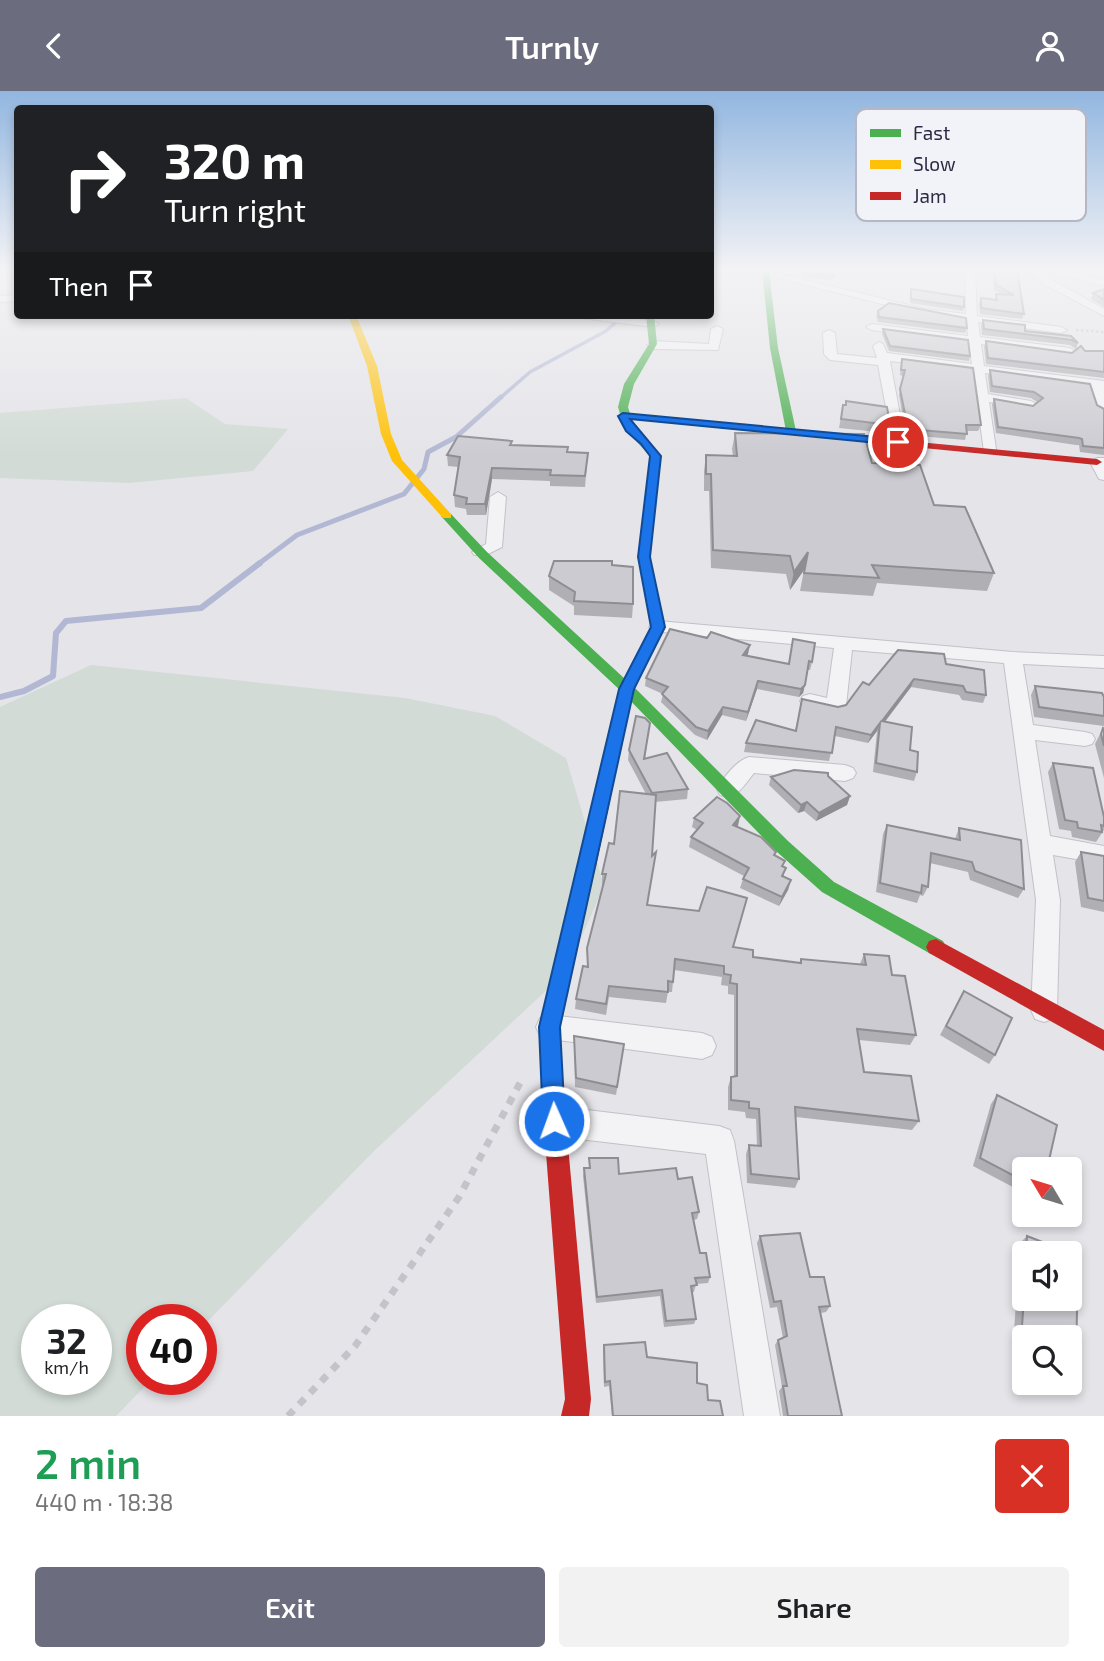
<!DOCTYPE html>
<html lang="en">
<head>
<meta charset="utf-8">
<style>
	body { margin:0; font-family:"Exo 2",sans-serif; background:#f2f2f2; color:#202124; height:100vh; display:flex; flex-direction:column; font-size:26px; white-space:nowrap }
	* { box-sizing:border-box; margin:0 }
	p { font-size:23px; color:#757577 }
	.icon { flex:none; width:38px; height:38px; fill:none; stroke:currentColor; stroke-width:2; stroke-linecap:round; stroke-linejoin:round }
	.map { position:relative; height:1325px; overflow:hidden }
	.panel { display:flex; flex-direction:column; background:#fff; flex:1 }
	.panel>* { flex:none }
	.guide { position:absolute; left:14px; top:14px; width:700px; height:214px; border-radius:7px; box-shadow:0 4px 10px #0003; background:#202124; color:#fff; overflow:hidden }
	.needle { width:46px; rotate:308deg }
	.controls { position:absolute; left:1012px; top:1066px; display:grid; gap:14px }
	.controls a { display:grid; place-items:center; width:70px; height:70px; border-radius:7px; background:#fff; box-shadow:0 4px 10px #0003; font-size:35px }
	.speed { position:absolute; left:21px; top:1213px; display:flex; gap:14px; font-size:35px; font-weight:700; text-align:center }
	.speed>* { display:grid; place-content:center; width:91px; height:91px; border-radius:50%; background:#fff; box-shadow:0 4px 10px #0003; line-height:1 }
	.speed small { font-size:18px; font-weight:400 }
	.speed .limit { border:10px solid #d22; background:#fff; color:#111 }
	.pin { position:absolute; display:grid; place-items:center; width:60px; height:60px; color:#fff; margin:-30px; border:4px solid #fff; border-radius:50%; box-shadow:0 2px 7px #0007 }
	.me { position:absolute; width:77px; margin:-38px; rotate:358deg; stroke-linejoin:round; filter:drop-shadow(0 0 5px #0008) }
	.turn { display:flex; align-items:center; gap:24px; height:147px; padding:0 35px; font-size:32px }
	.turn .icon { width:91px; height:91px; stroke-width:2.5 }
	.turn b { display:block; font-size:49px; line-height:60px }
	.then { display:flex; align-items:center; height:66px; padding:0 35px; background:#0003; gap:14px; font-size:26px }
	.round { display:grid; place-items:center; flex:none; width:74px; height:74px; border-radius:7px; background:#f2f2f2 }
	.summary { display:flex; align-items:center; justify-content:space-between; height:119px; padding:0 35px }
	h1 { font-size:42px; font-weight:600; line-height:52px; color:#1e9e55 }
	.action { display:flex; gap:14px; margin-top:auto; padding:14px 35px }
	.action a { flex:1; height:80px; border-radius:7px; background:#6b6c7d; color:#fff; font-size:28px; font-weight:600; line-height:80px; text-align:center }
	.action a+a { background:#f2f2f2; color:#202124 }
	header { display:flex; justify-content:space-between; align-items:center; height:91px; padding:0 35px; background:#6b6c7d; color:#fff; font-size:32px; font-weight:600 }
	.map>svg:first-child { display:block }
</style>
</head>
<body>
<header><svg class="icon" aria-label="back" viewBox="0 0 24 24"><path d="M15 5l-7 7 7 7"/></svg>Turnly<svg class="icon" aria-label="person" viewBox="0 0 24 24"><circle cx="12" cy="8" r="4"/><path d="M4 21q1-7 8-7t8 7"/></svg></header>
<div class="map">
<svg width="1104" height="1325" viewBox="0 0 1104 1325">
	<rect width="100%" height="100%" fill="#e4e4e9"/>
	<g fill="#d2dbd5" fill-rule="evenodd">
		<polygon points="186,307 225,333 288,338 253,380 129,392 0,387 0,322"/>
		<path d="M91,574L405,607L495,625L566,667L604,795L566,881L373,1061L201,1237V1228H142V1288H152L116,1325H0V616ZM37,1228H96V1288H37Z"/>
	</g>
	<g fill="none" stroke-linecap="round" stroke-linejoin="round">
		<polyline stroke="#b2b8d3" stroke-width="3.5" points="499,308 530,281 606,240 624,224"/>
		<polyline stroke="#b2b8d3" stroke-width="5" points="257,474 297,444 404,403 424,378 428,361 456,346 501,306"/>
		<polyline stroke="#b2b8d3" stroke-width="6" points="0,606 24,600 53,585 56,542 66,530 201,517 260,472"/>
		<g stroke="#c1c1c7" stroke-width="2">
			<g id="street">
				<polygon points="785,179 921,179 916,182 789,183"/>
				<polygon points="965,179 975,179 977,225 1061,236 1067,239 1061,242 978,231 980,246 1070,257 1076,261 1070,265 981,253 984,275 1104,290 1104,323 1097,319 1090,296 985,282 988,303 1031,310 1038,314 1031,318 989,311 996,358 994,361 984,361 973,280 890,270 905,351 898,355 893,354 878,274 830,269 824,263 823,242 829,239 835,242 837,263 877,267 873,255 879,251 883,253 887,262 972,273 969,252 872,239 866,236 872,233 968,245 967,230 926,224 762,183 767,180 926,218 966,223"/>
				<polygon points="1028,179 1039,179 1052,189 1104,218 1104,225 1044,193"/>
				<polygon points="1043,179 1060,179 1104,189 1104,195"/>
				<polygon points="18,204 18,210 0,211 0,205"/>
				<polygon points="575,224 608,224 653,230 659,233 653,236 581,227"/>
				<polygon points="717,235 723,238 718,259 653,258 647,254 653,250 709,253 711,238"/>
				<polygon points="1097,367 1104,367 1104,389 1099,388 1090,371"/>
				<polygon points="498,401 506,406 502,456 486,464 474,464 472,461 486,453 490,406"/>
				<polygon points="658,530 1013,561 1104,565 1104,577 1023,573 1033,634 1085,641 1092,643 1095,648 1092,653 1085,655 1035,649 1050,745 1104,755 1104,773 1053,764 1060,809 1057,919 1053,928 1044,931 1035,928 1031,919 1036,809 1004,572 852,559 846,615 843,620 836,622 803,615 800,610 803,605 810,603 827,607 834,557 652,540 649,536 652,532"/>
				<path d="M749,666L845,674L853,677L856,682L853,687L845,690L754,682C744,694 737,709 720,704L717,698C724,686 736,670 749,666Z"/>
				<polygon points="550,924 702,942 712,946 716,955 712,964 702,968 550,948 540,945 536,936 540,927"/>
				<polygon points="554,1015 719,1035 730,1039 734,1050 780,1325 744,1325 706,1063 554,1045 544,1040 539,1030 544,1020"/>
			</g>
		</g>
		<polyline stroke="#c3c3c9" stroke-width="2.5" stroke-dasharray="2.5 2.5" stroke-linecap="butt" points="1076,239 1104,241"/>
		<polyline stroke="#c3c3c9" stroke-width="7" stroke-dasharray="8 8" stroke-linecap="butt" points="288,1325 355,1255 459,1106 520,992"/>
		<use href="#street" fill="#f3f3f6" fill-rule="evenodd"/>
		<g fill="#4caf50" fill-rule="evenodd">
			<polygon points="762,179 769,180 778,257 796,340 791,343 786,340 770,257"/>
			<polygon points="646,224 654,224 657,253 634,293 628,316 634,336 660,365 650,466 665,536 638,590 632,594 788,750 834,791 943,850 946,856 943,862 936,864 929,862 822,801 776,760 622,601 479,467 441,425 447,421 451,423 487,461 625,588 651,536 638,466 650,365 624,337 618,316 624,293 649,253"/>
		</g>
		<g fill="#ffc107" fill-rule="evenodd">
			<polygon points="348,224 356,224 377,275 391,343 402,369 451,423 451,427 443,427 392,370 381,343 367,275"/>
			<polygon points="623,322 876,347 881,350 876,353 619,327 619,323"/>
			<polygon points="587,768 593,770 596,775 560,936 564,1010 561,1017 553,1021 545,1017 542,1010 540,936 578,775 581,770"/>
		</g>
		<g fill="#c62828" fill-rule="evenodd">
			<polygon points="876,347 1097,368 1102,371 1097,374 872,352 871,350"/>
			<polygon points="631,585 638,590 634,598 596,775 593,780 587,782 581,780 578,775 620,598 626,587"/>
			<polygon points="936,848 1104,939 1104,960 929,862 926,856 929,850"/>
			<polygon points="553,999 561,1003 564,1010 591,1308 589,1325 561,1325 565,1308 542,1010 545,1003"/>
		</g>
	</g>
	<g fill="#afafb4" fill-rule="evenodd">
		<polygon points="992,179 1017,179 1024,223 1022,228 980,223 979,212 981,207 995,209 996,203 1001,203 994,199"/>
		<polygon points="802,182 834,185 833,189 801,186"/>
		<polygon points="911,198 964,216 963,220 910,212"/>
		<polygon points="1104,198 1104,216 1091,208 1093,202"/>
		<polygon points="878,220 967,237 965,242 878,231 876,225"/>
		<polygon points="983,229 1025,240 1071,245 1078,252 1076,258 1070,254 982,244 981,234"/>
		<polygon points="883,238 970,265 969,270 889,260 882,243"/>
		<polygon points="986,250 1072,262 1085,260 1104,260 1104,287 986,273 984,256"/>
		<polygon points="902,268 981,334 978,340 967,340 965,349 906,344 899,304 903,285 900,284"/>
		<polygon points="990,279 1097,314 1104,318 1104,364 1080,361 1079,354 1076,354 996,342 992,314 994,308 1033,315 1037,311 1031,307 990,301 988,285"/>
		<polygon points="846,310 890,334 888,342 839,337 843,314 845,314"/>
		<polygon points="735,342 872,372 934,414 994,482 987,500 877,492 873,505 800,500 804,479 790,499 786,483 711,477 709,400 704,400 704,380 706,364 733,365 732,358"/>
		<polygon points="512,354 568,361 588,362 585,396 550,395 550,390 492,388 486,424 467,424 466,418 455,416 454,404 459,376 448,375 447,364"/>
		<polygon points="612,474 633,513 632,527 574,524 574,515 549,499 549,485"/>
		<polygon points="793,548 812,571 810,579 808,579 803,602 799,606 757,598 746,630 722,624 707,649 695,644 661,611 663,603 645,595 646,587 748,563 746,565 788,573"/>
		<polygon points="946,573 986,604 983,612 962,609 959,604 911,596 885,631 910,659 917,681 914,690 873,681 877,640 868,652 835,645 829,670 744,661 746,652 795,640 802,608 838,616 846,614 869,594"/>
		<polygon points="1035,595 1104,606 1104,635 1034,626 1031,604"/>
		<polygon points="650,632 645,668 688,698 687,708 655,711 647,814 753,866 799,872 801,868 860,873 864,863 892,884 916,944 910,954 859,949 864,981 919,1030 912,1039 796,1026 799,1088 795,1097 747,1092 746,1063 749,1054 757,1055 756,1028 746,1027 745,1021 728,1019 728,996 731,986 734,986 734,904 728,903 728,895 721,894 722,886 674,879 672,901 668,901 666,912 609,906 606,924 575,918 576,908 587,876 587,857 604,794 602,794 602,783 614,753 646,703 628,669 629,659"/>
		<polygon points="1103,637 1104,638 1104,687 1095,653"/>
		<polygon points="1053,672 1104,726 1104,739 1096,751 1072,746 1071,740 1059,738 1048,681"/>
		<polygon points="828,685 850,705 847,714 816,730 804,720 798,722 769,694 771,686"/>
		<polygon points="694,727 738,735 737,736 776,761 775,765 784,776 784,786 791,789 788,799 779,815 740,797 744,785 689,756 691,746 697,739 692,736"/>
		<polygon points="887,734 955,748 959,737 1024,798 1018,807 970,789 968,781 930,772 928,796 923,805 920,804 917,812 876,801 883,743"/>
		<polygon points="1081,761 1104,765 1104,821 1081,816 1075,771"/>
		<polygon points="964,900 995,964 989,973 940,944"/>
		<polygon points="574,945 624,953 616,1004 575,996"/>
		<polygon points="997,1004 1024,1078 1024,1102 973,1075 991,1013"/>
		<polygon points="589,1067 619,1083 678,1088 699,1121 697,1128 694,1129 700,1162 710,1186 708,1192 696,1193 694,1201 692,1201 696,1228 694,1233 664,1236 660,1205 596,1212 583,1085 584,1077 589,1077"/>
		<polygon points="760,1145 810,1186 830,1215 826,1221 821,1222 842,1325 783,1325 779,1300 782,1296 775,1254 778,1249 783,1247 777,1216 770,1217 757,1152"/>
		<path d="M1027,1145L1078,1165L1076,1273L1069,1277V1246H1024V1260L1013,1255L1020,1152ZM1024,1162H1069V1208H1024Z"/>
		<polygon points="604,1254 647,1266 697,1292 708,1309 723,1325 612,1325 609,1295 604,1296 603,1260"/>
	</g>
	<g fill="#8e8e92">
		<polygon points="492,377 492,388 486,424 485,413"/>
		<polygon points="808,461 804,479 790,499 794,481"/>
		<polygon points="750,554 748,563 741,573 743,564"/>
		<polygon points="914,588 911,596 879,638 882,630"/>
		<polygon points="758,590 757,598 746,630 748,621"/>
		<polygon points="805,594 803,602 799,606 801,598"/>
		<polygon points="723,616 722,624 707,649 708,640"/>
		<polygon points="880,632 877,640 868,652 871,644"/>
		<polygon points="850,705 847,714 816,730 819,722"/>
		<polygon points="807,711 804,720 798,722 801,714"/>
		<polygon points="740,725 738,735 731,744 733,734"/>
		<polygon points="791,789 788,799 779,815 782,806"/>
	</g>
	<g fill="#cbcbd1" stroke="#8e8e92" stroke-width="2">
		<polygon points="994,179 1017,179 1024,223 981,217 981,207 997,209 996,203 1014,204 996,194"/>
		<polygon points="802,182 832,182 834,185"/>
		<polygon points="911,198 964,206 964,216 911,208"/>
		<polygon points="1104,198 1104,209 1093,202"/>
		<polygon points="889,212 966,227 967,237 879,226 878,220"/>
		<polygon points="983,229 1025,234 1025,240 1071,245 1078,252 1072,249 984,238"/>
		<polygon points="883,238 968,249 970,265 890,255"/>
		<polygon points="986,250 1072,262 1081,255 1085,260 1104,260 1104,281 988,267"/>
		<polygon points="902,268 973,277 981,334 966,334 967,343 908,338 900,298 905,279 901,279"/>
		<polygon points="990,279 1090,293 1097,314 1104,318 1104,357 1083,355 1082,348 1079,347 998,336 994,308 1033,315 1043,307 1034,301 992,295"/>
		<polygon points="846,310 887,316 890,334 841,328 843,314 846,314"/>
		<polygon points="735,342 864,343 872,372 920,374 934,414 965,416 994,482 872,474 879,487 804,482 808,461 794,481 790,465 713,459 711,383 706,383 706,364 737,365"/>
		<polygon points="458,345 512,350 510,354 568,356 567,361 588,362 585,385 550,384 551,379 492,377 485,413 466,413 467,407 454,404 460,366 447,364"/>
		<polygon points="554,470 612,470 612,474 633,476 633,513 574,510 575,501 549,485"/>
		<polygon points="670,538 707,547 711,541 750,554 743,564 789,573 793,548 815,552 812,571 809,570 805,594 801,598 758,590 748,621 723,616 708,640 696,636 662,603 668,596 646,587"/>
		<polygon points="898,559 944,563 946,573 984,579 986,604 966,601 963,595 914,588 882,630 912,636 910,659 918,661 917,681 876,672 880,632 871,644 836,636 832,662 746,652 756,629 796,640 802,608 838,616 846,614 863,591 869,594"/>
		<polygon points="1035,595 1102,602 1104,606 1104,625 1039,616"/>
		<polygon points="636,625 645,627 650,632 644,668 667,662 688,698 652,702 629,659"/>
		<polygon points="1103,637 1104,638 1104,655 1101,643"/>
		<polygon points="1053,672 1093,677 1104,726 1104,735 1101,734 1102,741 1078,737 1077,731 1065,729"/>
		<polygon points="794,679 828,682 828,685 850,705 819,722 807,711 801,714 771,686"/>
		<polygon points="620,700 656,704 652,765 656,761 647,814 699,820 707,796 747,807 733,856 753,859 753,866 801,872 801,868 866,874 864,863 889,865 892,884 905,885 916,944 857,938 864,981 911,985 919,1030 795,1016 799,1088 751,1083 749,1054 761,1055 759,1018 749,1017 749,1011 731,1009 731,986 737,985 737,893 730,892 731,884 724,883 724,875 675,868 673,891 668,890 668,901 609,895 606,913 576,908 583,875 588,876 587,857 606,783 602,783 609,752 614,753"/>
		<polygon points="717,706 727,712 740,725 733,734 761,746 776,761 774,764 785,770 782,775 786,777 782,785 791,789 782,806 743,788 749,777 691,746 703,732 694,727"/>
		<polygon points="887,734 960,749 959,737 1021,749 1024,798 975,780 972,771 931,762 928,796 922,794 921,802 880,792"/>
		<polygon points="1081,761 1104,765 1104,810 1088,807"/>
		<polygon points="964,900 1012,927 995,964 946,935"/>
		<polygon points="574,945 624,953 617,996 576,987"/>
		<polygon points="997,1004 1057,1034 1047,1078 1024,1078 1024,1090 980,1067"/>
		<polygon points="589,1067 618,1067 619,1083 676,1077 678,1088 692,1086 699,1121 692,1122 700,1162 706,1162 710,1186 695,1187 697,1194 691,1195 696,1228 666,1230 662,1199 597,1206 584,1077 590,1077"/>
		<polygon points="800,1142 810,1186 824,1186 830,1215 819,1216 842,1325 788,1325 783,1295 787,1295 778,1249 787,1245 781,1210 774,1211 760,1145"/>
		<polygon points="1027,1145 1078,1165 1076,1273 1069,1270 1069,1246 1024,1246 1024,1251 1021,1250 1024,1206 1024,1208 1069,1208 1069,1162 1026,1162"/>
		<polygon points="645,1251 647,1266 697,1272 697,1292 707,1294 708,1309 720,1310 723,1325 613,1325 610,1290 605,1291 604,1254"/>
	</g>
	<linearGradient id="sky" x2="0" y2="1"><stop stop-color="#92b6e0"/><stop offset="0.49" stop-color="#f3f3f5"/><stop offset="1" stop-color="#f3f3f5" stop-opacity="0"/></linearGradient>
	<rect width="1104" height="364" fill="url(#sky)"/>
	<polygon fill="#1a73e8" stroke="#114b97" stroke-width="2" points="623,322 898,348 903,351 898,354 630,328 661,365 650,466 665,536 634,598 560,936 565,1030 562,1038 554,1041 546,1038 543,1030 539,936 619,598 651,536 638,466 650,365 641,353 626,340 618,325"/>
	<rect x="856" y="18" width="230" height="112" rx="10" fill="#f2f3f8" stroke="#b6b7c2" stroke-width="2"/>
	<rect x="870" y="38" width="31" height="8" fill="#4caf50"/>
	<rect x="870" y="69" width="31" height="9" fill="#ffc107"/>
	<rect x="870" y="101" width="31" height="8" fill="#c62828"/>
	<g font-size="19" fill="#2a2b43">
		<text x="913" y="49">Fast</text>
		<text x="913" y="80">Slow</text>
		<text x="913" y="112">Jam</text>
	</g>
</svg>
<div class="controls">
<a><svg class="needle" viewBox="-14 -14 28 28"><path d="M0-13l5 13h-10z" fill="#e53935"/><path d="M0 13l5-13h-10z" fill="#757577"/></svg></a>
<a><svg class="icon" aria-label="sound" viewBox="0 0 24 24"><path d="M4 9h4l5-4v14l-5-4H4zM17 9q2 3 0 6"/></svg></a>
<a><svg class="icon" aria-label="search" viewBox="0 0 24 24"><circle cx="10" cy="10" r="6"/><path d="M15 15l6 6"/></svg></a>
</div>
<div class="speed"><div>32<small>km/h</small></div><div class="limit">40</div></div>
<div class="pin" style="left:898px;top:351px;background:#d93025"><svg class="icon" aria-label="arrive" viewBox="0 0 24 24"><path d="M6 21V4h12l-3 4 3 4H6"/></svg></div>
<svg class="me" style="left:554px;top:1030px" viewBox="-20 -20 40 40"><circle r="17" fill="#1a73e8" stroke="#fff" stroke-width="3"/><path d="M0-11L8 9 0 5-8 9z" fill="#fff"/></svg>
<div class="guide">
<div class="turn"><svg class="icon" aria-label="right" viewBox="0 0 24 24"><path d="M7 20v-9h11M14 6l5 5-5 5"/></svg><div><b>320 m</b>Turn right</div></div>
<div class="then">Then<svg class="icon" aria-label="arrive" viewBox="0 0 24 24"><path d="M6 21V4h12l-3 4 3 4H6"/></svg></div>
</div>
</div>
<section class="panel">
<div class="summary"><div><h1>2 min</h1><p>440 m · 18:38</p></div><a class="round" style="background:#d93025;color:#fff"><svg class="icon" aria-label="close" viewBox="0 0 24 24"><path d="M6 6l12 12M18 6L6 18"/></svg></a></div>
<div class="action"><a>Exit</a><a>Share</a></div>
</section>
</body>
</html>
